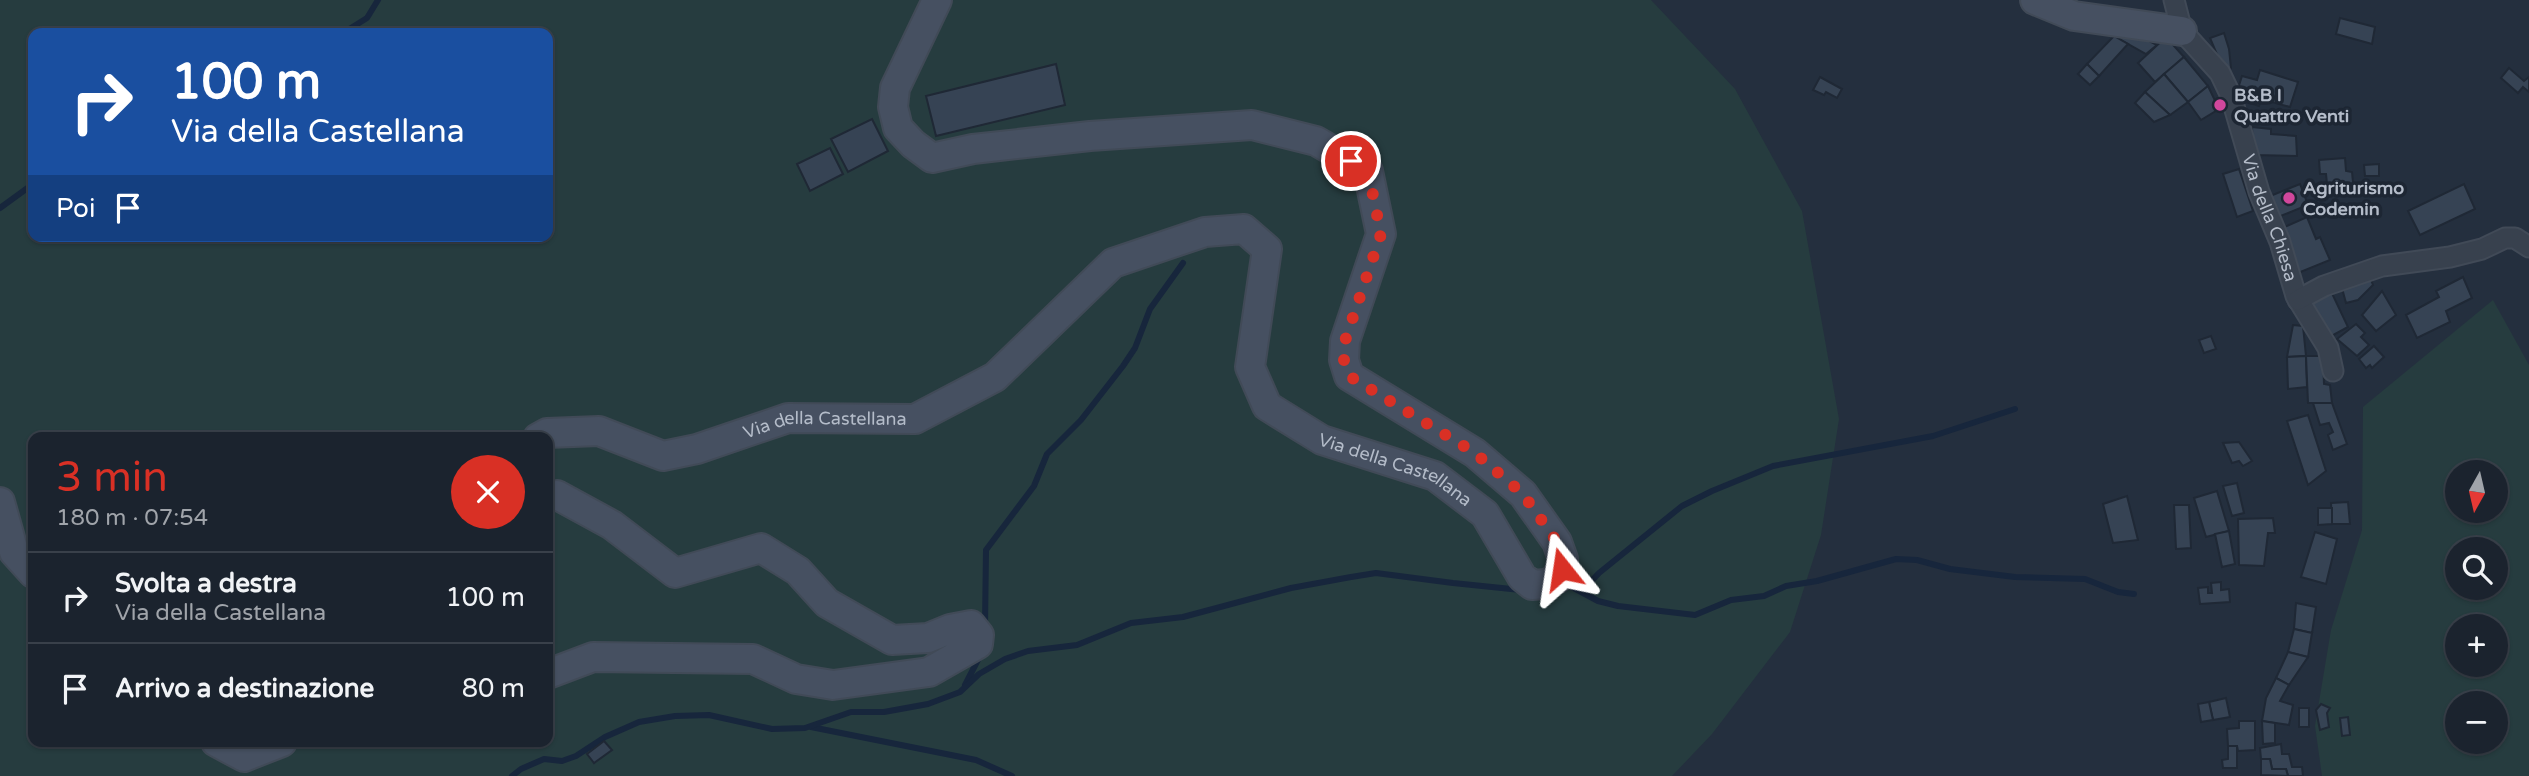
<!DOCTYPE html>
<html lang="it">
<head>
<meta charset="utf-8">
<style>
	body { margin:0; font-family:"Varela Round",sans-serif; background:#242b36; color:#f1f3f6; height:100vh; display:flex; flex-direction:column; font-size:26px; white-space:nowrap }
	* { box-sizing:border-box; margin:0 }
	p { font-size:23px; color:#a0a4aa }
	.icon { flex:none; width:38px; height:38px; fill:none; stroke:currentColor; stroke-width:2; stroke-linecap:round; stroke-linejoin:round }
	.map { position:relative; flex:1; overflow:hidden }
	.drawer { position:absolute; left:28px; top:432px; width:525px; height:315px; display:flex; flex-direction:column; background:#1b232e; border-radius:14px; box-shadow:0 2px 5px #0004,0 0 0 2px #39404a }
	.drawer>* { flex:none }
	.banner { position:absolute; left:28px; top:28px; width:525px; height:214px; border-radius:14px; box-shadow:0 2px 5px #0004,0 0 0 2px #39404a; background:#1a4fa0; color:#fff; overflow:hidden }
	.needle { width:46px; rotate:188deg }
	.controls { position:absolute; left:2445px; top:460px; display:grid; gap:14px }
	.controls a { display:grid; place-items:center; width:63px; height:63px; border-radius:50%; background:#1b232e; box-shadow:0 2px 5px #0004,0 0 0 2px #39404a; font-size:35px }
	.pin { position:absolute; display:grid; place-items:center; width:60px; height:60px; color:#fff; margin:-30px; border:4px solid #fff; border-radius:50%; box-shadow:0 2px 7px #0007 }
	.me { position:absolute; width:77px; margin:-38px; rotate:345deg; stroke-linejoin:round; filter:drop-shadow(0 0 5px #0008) }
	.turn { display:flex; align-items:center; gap:24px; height:147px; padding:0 28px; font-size:32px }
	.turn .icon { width:91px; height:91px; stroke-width:2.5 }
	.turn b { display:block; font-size:49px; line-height:60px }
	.then { display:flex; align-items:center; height:66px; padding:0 28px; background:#0003; gap:14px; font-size:26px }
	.round { display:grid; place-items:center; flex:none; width:74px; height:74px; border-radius:37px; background:#242b36 }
	.overview { display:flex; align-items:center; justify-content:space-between; height:119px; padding:0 28px }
	h1 { font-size:42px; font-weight:600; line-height:52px; color:#d93025 }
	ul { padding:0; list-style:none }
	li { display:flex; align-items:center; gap:21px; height:91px; padding:0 28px; border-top:2px solid #39404a }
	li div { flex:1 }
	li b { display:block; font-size:26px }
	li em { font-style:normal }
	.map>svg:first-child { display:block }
</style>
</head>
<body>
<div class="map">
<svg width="2529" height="776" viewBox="0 0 2529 776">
	<rect width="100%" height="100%" fill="#242f3e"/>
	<g fill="#263c3f" fill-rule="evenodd">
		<path d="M0,0H1651L1735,89L1802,211L1839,419L1821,535L1790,632L1712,734L1672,776H0ZM33,33H548V236H33ZM33,438H548V742H33Z"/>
		<path d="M2493,300L2529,365V776H2322L2315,726L2331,630L2362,530L2363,407ZM2457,472H2496V511H2457ZM2457,550H2496V588H2457ZM2457,626H2496V665H2457ZM2457,704H2496V742H2457Z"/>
	</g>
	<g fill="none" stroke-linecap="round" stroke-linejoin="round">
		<g stroke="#17263c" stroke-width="6">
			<polyline points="343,33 367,18 378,0"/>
			<polyline points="0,208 33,184"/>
			<polyline points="1563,587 1570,586 1598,601 1618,606 1695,615 1731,600 1764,596 1786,586 1817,581 1896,559 1917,560 1950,569 2015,577 2085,579 2118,592 2134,594"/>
			<polyline points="1582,591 1599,573 1682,506 1712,491 1773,466 1933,436 2015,409"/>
			<polyline points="985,626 986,550 1034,486 1047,454 1081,420 1123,366 1135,348 1150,309 1183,263"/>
			<polyline points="965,685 981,654"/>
			<polyline points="811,727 976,760 1012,776"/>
			<polyline points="512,776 521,769 544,759 562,761 576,756 605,737 639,722 675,716 709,715 772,729 805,728 851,712 884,712 928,704 960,692 979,674 1005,659 1028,651 1077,645 1131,623 1183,617 1291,588 1351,577 1376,573 1453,583 1521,590"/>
		</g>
	</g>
	<g fill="#364354" stroke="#1f2835" stroke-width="2">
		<polygon points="2340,18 2375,27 2372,44 2336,34"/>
		<polygon points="2124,28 2157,45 2146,54 2114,36"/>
		<polygon points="2224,33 2229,49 2231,68 2224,71 2210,38"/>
		<polygon points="2114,36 2128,44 2099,76 2087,64"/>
		<polygon points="2166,37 2184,57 2155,82 2138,63"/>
		<polygon points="2184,57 2208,86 2188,102 2164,74"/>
		<polygon points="1056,64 1065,105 936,136 926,96"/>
		<polygon points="2087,64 2099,76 2090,85 2078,74"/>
		<polygon points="2509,68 2524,81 2529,77 2529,92 2523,87 2518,93 2501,78"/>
		<polygon points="2260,70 2298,82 2290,107 2261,99 2259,106 2235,98 2242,76 2257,80"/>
		<polygon points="2164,74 2188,102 2170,115 2145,92"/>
		<polygon points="1820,77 1842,89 1837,98 1826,92 1824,95 1813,90"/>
		<polygon points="2208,86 2219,109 2201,120 2188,102"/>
		<polygon points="2145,92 2170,115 2154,122 2135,103"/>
		<polygon points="872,119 888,151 848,172 831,139"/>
		<polygon points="2252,127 2271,129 2271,134 2296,136 2297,156 2253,155"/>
		<polygon points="830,148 843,174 810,191 797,164"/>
		<polygon points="2345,158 2346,171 2352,172 2354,192 2328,194 2326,174 2320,174 2319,160"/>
		<polygon points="2379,164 2379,176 2365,176 2364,165"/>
		<polygon points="2239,169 2253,211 2237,217 2223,174"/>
		<polygon points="2300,184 2308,205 2273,219 2265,198"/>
		<polygon points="2464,184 2475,209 2420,235 2408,211"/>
		<polygon points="2307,217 2316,239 2320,237 2330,260 2298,273 2278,230"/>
		<polygon points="2368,272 2373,285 2358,300 2346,303 2340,281"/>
		<polygon points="2463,277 2472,298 2446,311 2450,322 2417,338 2406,315 2439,297 2436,291"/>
		<polygon points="2329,287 2348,327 2326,339 2306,299"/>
		<polygon points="2382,291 2396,315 2376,331 2362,315"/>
		<polygon points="2356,324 2365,333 2361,337 2369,345 2357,356 2337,339"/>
		<polygon points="2293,325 2303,326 2306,356 2287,357"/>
		<polygon points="2211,336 2216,349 2204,353 2199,340"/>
		<polygon points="2374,346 2384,357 2372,368 2370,365 2366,368 2359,359"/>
		<polygon points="2306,356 2307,387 2288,389 2287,357"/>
		<polygon points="2306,356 2323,356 2324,384 2330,385 2332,403 2308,403"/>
		<polygon points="2313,403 2332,403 2347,444 2333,450 2328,435 2333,432 2329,423 2320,425"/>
		<polygon points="2308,415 2326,471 2308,485 2287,421"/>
		<polygon points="2239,442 2252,461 2243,466 2239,461 2232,463 2223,443"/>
		<polygon points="2237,483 2244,513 2232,516 2223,486"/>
		<polygon points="2217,491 2229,531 2206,537 2194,498"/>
		<polygon points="2127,496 2138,540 2113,543 2103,504"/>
		<polygon points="2348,502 2350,524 2332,524 2331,503"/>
		<polygon points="2174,505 2189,505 2191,548 2176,549"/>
		<polygon points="2318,508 2332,508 2332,524 2318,525"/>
		<polygon points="2273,518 2275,533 2268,533 2264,566 2239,565 2238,519"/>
		<polygon points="2229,531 2235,564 2222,567 2215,534"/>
		<polygon points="2315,532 2337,539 2326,584 2301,577"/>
		<polygon points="2221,582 2221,590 2229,589 2230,602 2200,604 2198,588 2208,587 2208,593 2212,593 2211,583"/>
		<polygon points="2296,603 2316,607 2312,633 2294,629"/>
		<polygon points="2294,629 2312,633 2308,657 2288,652"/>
		<polygon points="2288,652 2308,657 2289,685 2276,678"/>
		<polygon points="2276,678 2289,685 2280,701 2293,705 2289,725 2262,721 2266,698"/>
		<polygon points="2226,698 2230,717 2213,720 2209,702"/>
		<polygon points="2209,702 2213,720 2201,722 2198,704"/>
		<polygon points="2321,704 2330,708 2327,713 2329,727 2320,730 2316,710"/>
		<rect x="2299" y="708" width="10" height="19"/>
		<polygon points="2348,717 2350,735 2342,736 2340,718"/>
		<polygon points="2239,721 2255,721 2255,750 2238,751 2237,746 2228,746 2227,729 2239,728"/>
		<polygon points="2262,721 2275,723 2275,743 2263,744"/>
		<polygon points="604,741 612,750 594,763 587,754"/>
		<polygon points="2281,744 2282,754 2289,754 2292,767 2302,767 2303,776 2288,776 2286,769 2272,769 2270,759 2261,759 2260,748"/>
		<polygon points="2228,746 2237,746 2237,768 2223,768 2222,760 2228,759"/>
		<polygon points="2261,759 2270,759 2272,769 2286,769 2288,776 2261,775"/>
	</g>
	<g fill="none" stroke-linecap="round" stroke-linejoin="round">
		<g stroke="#414a57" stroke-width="23">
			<g id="street">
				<path id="s1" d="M2174,0L2182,31L2220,73L2231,96L2259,192L2280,242L2296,296L2328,348L2333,371"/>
				<polyline points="2298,300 2324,286 2382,266 2450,257 2482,249 2505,238 2515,238 2529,247"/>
			</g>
		</g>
		<g stroke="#414a57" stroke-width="32">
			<g id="secondary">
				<polyline points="2035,0 2074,16 2182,31"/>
				<path id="s2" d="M538,438L547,433L599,431L663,456L697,449L788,418L915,419L995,377L1113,263L1205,232L1244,229L1267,249L1250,367L1267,406L1322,440L1435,476L1485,514L1522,577L1532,585L1546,584L1558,578L1563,559L1557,542L1523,494L1475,453L1349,376L1344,360L1345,341L1381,234L1368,171L1316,141L1252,125L1090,136L973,149L932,158L913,144L898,128L893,107L895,88L937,0"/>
				<polyline points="548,497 557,495 612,525 675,573 761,548 798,571 827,603 892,640 928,638 950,629 971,625 979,635 978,644 929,672 833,685 796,679 753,659 593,657 548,674"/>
				<polyline points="0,502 14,552 33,573"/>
				<polyline points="216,742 244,757 282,742"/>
			</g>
		</g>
		<use href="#street" stroke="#38414e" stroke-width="19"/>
		<use href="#secondary" stroke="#465061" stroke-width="28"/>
	</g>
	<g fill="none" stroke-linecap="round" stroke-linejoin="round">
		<polyline stroke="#d93025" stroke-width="12" stroke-dasharray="0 21.6" points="1351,161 1368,171 1381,234 1345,341 1344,360 1349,376 1475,453 1523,494 1557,542 1563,559 1562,569"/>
	</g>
	<g fill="#d1479c" stroke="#1d2633" stroke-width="2.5">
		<circle cx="2220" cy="105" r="7"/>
		<circle cx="2289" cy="198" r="7"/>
	</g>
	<g text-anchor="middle" stroke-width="7" stroke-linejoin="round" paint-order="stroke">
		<g font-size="18" font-weight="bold" fill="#b4bcc9" stroke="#1d2633" text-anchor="start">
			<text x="2234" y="101">B&amp;B I<tspan x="2234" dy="21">Quattro Venti</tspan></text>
			<text x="2303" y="194">Agriturismo<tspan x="2303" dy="21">Codemin</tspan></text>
		</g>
		<g font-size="18" fill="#b4bcc9" stroke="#1d2633">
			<text dy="6" stroke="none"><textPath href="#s1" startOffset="242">Via della Chiesa</textPath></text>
			<text dy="6" stroke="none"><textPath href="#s2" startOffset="298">Via della Castellana</textPath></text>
			<text dy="6" stroke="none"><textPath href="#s2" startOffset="1116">Via della Castellana</textPath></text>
		</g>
	</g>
</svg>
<div class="controls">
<a><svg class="needle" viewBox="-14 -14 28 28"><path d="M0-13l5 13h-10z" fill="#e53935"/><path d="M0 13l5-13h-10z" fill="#a0a4aa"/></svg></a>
<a><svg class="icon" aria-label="search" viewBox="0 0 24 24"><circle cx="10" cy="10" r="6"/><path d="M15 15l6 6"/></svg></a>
<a>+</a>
<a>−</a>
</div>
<div class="pin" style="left:1351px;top:161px;background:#d93025"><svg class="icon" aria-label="arrive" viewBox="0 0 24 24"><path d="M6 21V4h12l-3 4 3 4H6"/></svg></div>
<svg class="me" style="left:1562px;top:569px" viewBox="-20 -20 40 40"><path d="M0-17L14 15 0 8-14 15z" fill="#d93025" stroke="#fff" stroke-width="4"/></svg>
<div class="banner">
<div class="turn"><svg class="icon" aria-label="right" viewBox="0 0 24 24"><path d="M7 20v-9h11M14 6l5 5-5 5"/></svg><div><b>100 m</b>Via della Castellana</div></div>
<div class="then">Poi<svg class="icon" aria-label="arrive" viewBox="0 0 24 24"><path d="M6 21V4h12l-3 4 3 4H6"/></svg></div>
</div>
<section class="drawer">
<div class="overview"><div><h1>3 min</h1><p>180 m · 07:54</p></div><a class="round" style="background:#d93025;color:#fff"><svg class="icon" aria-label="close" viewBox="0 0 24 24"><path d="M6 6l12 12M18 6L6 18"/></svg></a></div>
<ul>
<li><svg class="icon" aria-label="right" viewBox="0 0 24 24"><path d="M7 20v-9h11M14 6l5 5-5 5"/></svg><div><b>Svolta a destra</b><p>Via della Castellana</p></div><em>100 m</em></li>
<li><svg class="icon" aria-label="arrive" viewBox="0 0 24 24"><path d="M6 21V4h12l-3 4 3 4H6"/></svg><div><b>Arrivo a destinazione</b></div><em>80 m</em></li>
</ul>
</section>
</div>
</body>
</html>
